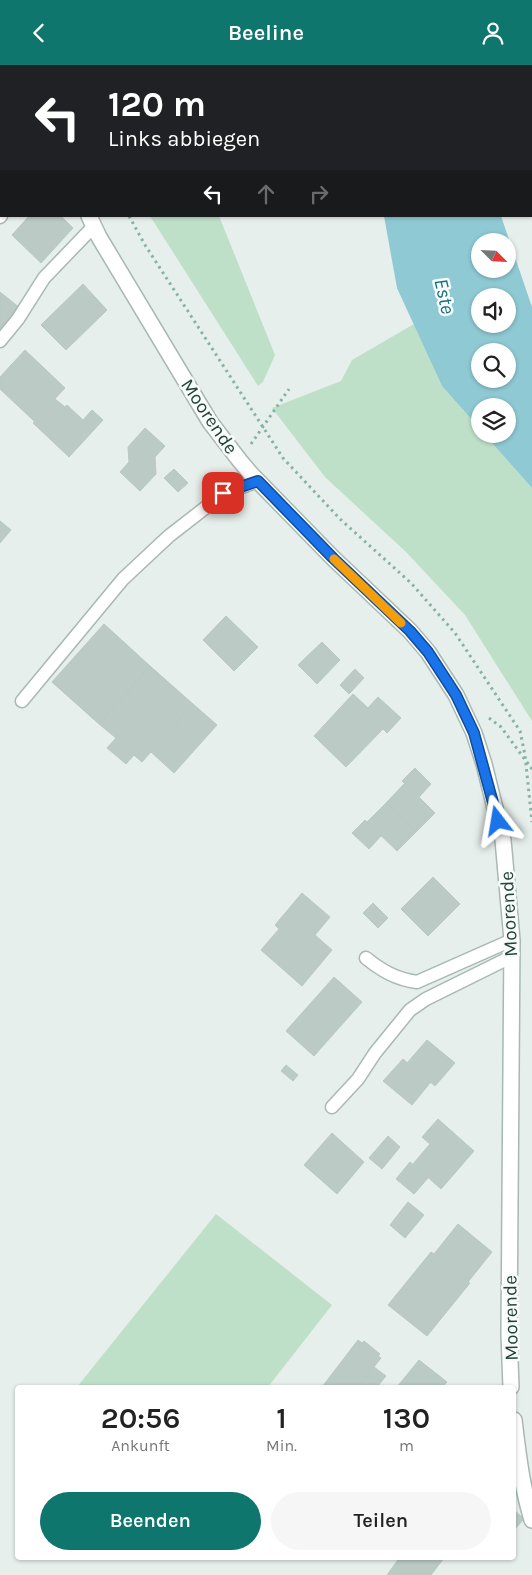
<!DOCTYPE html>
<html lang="de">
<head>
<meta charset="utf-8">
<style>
	body { margin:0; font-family:Karla,sans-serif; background:#f6f6f6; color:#222; height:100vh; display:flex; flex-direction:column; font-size:19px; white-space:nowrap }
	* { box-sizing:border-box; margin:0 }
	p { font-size:16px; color:#767676 }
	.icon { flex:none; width:28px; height:28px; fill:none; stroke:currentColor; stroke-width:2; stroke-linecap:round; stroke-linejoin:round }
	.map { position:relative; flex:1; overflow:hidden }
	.side { position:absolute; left:15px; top:1320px; width:501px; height:175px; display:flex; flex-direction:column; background:#fff; border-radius:5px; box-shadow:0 1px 4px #0004 }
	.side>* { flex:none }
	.hud { position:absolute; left:0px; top:0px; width:532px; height:152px; box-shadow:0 1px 4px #0004; background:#202124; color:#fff; overflow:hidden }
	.needle { width:32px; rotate:114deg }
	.buttons { position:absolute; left:471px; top:168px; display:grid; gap:10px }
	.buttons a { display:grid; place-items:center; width:45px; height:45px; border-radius:50%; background:#fff; box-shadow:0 1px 4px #0004; font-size:25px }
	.pin { position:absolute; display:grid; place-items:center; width:42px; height:42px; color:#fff; margin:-21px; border-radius:10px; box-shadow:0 2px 8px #0006 }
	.me { position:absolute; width:55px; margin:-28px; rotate:346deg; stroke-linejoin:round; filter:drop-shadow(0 0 4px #0008) }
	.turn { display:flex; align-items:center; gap:18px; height:105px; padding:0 25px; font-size:22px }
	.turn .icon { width:65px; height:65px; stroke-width:2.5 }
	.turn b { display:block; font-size:35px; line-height:42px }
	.lanes { display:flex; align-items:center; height:48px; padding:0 25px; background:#0003; justify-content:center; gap:25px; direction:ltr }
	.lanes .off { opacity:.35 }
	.eta { display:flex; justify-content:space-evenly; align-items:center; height:85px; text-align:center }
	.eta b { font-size:30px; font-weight:600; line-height:35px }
	.action { display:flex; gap:10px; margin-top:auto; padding:10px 25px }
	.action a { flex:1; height:58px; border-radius:30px; background:#0f766e; color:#fff; font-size:20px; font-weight:600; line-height:58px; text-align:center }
	.action a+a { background:#f6f6f6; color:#222 }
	header { display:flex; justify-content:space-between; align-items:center; height:65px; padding:0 25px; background:#0f766e; color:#fff; font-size:22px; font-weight:600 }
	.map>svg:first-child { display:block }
</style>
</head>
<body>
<header><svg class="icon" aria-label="back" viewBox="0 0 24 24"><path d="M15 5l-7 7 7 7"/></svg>Beeline<svg class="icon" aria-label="person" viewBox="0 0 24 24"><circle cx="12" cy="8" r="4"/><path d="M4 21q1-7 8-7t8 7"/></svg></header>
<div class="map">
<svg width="532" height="1510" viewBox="0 0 532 1510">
	<rect width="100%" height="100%" fill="#e6efeb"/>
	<g fill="#bfe0c8">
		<polygon points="150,151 219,151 275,290 263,317 258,321"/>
		<polygon points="414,259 442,321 480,364 480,369 484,369 532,423 532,656 465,550 406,487 325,412 272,343 341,316 352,295"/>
		<polygon points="216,1149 332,1240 268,1322 77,1322"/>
	</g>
	<path fill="#8ec9d4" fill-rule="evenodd" d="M384,151H501L532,242V423L484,369H508V341H480V364L442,321L397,223ZM480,176H508V204H480ZM480,231H508V259H480ZM480,286H508V314H480Z"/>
	<g fill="#bbcac4" stroke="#b8c9c2">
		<polygon points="29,151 61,151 73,163 41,198 12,170"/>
		<polygon points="83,219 107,245 66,285 41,260"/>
		<polygon points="0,227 20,243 0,267"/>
		<polygon points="25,285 65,323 34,356 0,324 0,312"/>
		<polygon points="55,334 65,342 67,340 83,355 92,345 103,355 69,392 33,358"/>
		<polygon points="145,363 165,381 155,392 156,409 140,426 120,407 129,397 128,382"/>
		<polygon points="174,404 188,418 178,427 164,413"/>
		<polygon points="0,456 11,465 0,478"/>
		<polygon points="226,551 258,582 234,606 203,575"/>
		<polygon points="104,559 150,601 99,659 52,617"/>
		<polygon points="322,577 340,595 317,619 298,600"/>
		<polygon points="150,601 193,639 142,697 134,690 126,699 107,683 116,673 99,659"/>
		<polygon points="355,604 364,613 349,629 340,620"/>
		<polygon points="353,629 368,643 378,632 401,653 387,668 383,664 346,702 314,671"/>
		<polygon points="193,639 217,660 174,708 151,687"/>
		<polygon points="415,703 431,719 419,732 402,716"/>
		<polygon points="405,718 435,748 416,767 386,738"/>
		<polygon points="386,738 416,767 397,786 367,757"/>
		<polygon points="365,755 381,771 369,784 352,768"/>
		<polygon points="433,812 460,839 428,871 401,844"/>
		<polygon points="302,828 330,852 315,870 332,885 302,921 261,885 279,864 275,860"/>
		<polygon points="373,838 388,853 378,863 363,848"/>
		<polygon points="334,912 362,937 314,991 286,966"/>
		<polygon points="427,975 455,998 435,1021 407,998"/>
		<polygon points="403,994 430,1018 412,1040 383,1016"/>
		<polygon points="286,1000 298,1010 293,1016 281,1006"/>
		<polygon points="438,1054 474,1086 441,1124 413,1099 430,1079 422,1072"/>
		<polygon points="332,1068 364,1097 337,1129 304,1100"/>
		<polygon points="388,1071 400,1082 382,1104 369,1093"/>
		<polygon points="410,1097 428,1113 414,1129 396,1114"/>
		<polygon points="408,1137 424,1150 405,1173 390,1160"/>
		<polygon points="458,1159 492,1187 468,1217 470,1218 427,1271 388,1240 431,1187 434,1189"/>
		<polygon points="358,1275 362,1278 364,1276 380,1289 378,1291 381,1293 358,1322 322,1322"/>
		<polygon points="419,1295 447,1317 442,1322 397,1322"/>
		<polygon points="374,1302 386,1311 377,1322 358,1322"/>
		<polygon points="514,1445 524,1454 514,1465"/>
		<polygon points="400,1492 443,1492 444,1493 431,1510 387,1510"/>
	</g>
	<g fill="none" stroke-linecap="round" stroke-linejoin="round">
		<g stroke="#a8b8b2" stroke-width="15">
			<g id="service">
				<polyline points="0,152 1,151"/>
				<polyline points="0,276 18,254 44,213 94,161"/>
				<polyline points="22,636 123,514 169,471 223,429 258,416"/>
				<path d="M366,893C382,906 396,914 417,917L512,875"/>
				<polyline points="332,1042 358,1014 375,988 410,945 426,934 511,892"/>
			</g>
		</g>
		<g stroke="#a8b8b2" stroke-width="18">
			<g id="tertiary">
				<polyline points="15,0 16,1"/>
				<polyline points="89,151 99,172 210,357 240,396 251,409 333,493 410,566 428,587 456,630 474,668 484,699 503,775 512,875 509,1269 511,1322"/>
				<path d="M514,1355C518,1389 522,1422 532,1455"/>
			</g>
		</g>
		<g stroke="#86b3a5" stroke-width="3" stroke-dasharray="2.5 4" stroke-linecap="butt">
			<polyline points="53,0 53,1"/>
			<polyline points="129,151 145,180 283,393 340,454 411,518 455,568 520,666 525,690 532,757"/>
			<polyline points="251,379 289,324"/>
			<polyline points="489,653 501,662 532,704"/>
		</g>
		<use href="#service" stroke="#fff" stroke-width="12"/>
		<use href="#tertiary" stroke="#fff" stroke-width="15"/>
	</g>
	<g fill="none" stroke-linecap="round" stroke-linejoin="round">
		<g stroke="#114b97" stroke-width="12">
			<polyline id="route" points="223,428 258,416 333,493 410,566 428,587 456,630 474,668 498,756"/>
		</g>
		<use href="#route" stroke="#1a73e8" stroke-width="9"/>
		<polyline stroke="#f59e0b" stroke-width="9" points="334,494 401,558"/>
	</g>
	<g text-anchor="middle" stroke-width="5" stroke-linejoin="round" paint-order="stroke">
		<g font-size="19" fill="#24423a" stroke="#f7fbf9">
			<text transform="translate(210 351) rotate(56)" y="7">Moorende</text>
			<text transform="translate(508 849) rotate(-93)" y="7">Moorende</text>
			<text transform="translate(510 1253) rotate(-91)" y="7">Moorende</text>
		</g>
		<g font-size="20" font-style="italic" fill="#1c6f80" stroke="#f7fbf9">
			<text transform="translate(445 231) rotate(77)" y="7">Este</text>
		</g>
	</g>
</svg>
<div class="buttons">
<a><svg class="needle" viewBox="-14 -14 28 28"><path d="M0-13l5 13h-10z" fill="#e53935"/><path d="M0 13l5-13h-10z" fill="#767676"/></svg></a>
<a><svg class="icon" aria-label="sound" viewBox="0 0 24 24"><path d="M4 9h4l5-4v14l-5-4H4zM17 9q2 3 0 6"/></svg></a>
<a><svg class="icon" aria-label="search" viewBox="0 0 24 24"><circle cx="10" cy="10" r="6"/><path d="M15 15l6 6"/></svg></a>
<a><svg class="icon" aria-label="layers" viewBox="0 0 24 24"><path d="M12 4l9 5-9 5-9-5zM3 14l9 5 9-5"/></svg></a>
</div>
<div class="pin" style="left:223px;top:428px;background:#d93025"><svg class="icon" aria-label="arrive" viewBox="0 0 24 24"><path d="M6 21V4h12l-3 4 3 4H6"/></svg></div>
<svg class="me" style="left:498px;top:756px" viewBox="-20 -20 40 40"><path d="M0-17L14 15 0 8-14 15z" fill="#1a73e8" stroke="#fff" stroke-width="4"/></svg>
<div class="hud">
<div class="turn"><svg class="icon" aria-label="left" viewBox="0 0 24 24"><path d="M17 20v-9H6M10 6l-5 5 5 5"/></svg><div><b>120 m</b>Links abbiegen</div></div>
<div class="lanes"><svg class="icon" aria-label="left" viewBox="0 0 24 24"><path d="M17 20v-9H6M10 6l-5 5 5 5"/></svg><svg class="icon off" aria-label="ahead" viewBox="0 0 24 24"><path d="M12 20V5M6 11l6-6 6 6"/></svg><svg class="icon off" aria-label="right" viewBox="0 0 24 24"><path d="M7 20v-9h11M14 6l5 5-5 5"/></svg></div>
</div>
<section class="side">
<div class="eta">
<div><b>20:56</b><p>Ankunft</p></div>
<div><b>1</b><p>Min.</p></div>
<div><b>130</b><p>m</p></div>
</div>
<div class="action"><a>Beenden</a><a>Teilen</a></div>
</section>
</div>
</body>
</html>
